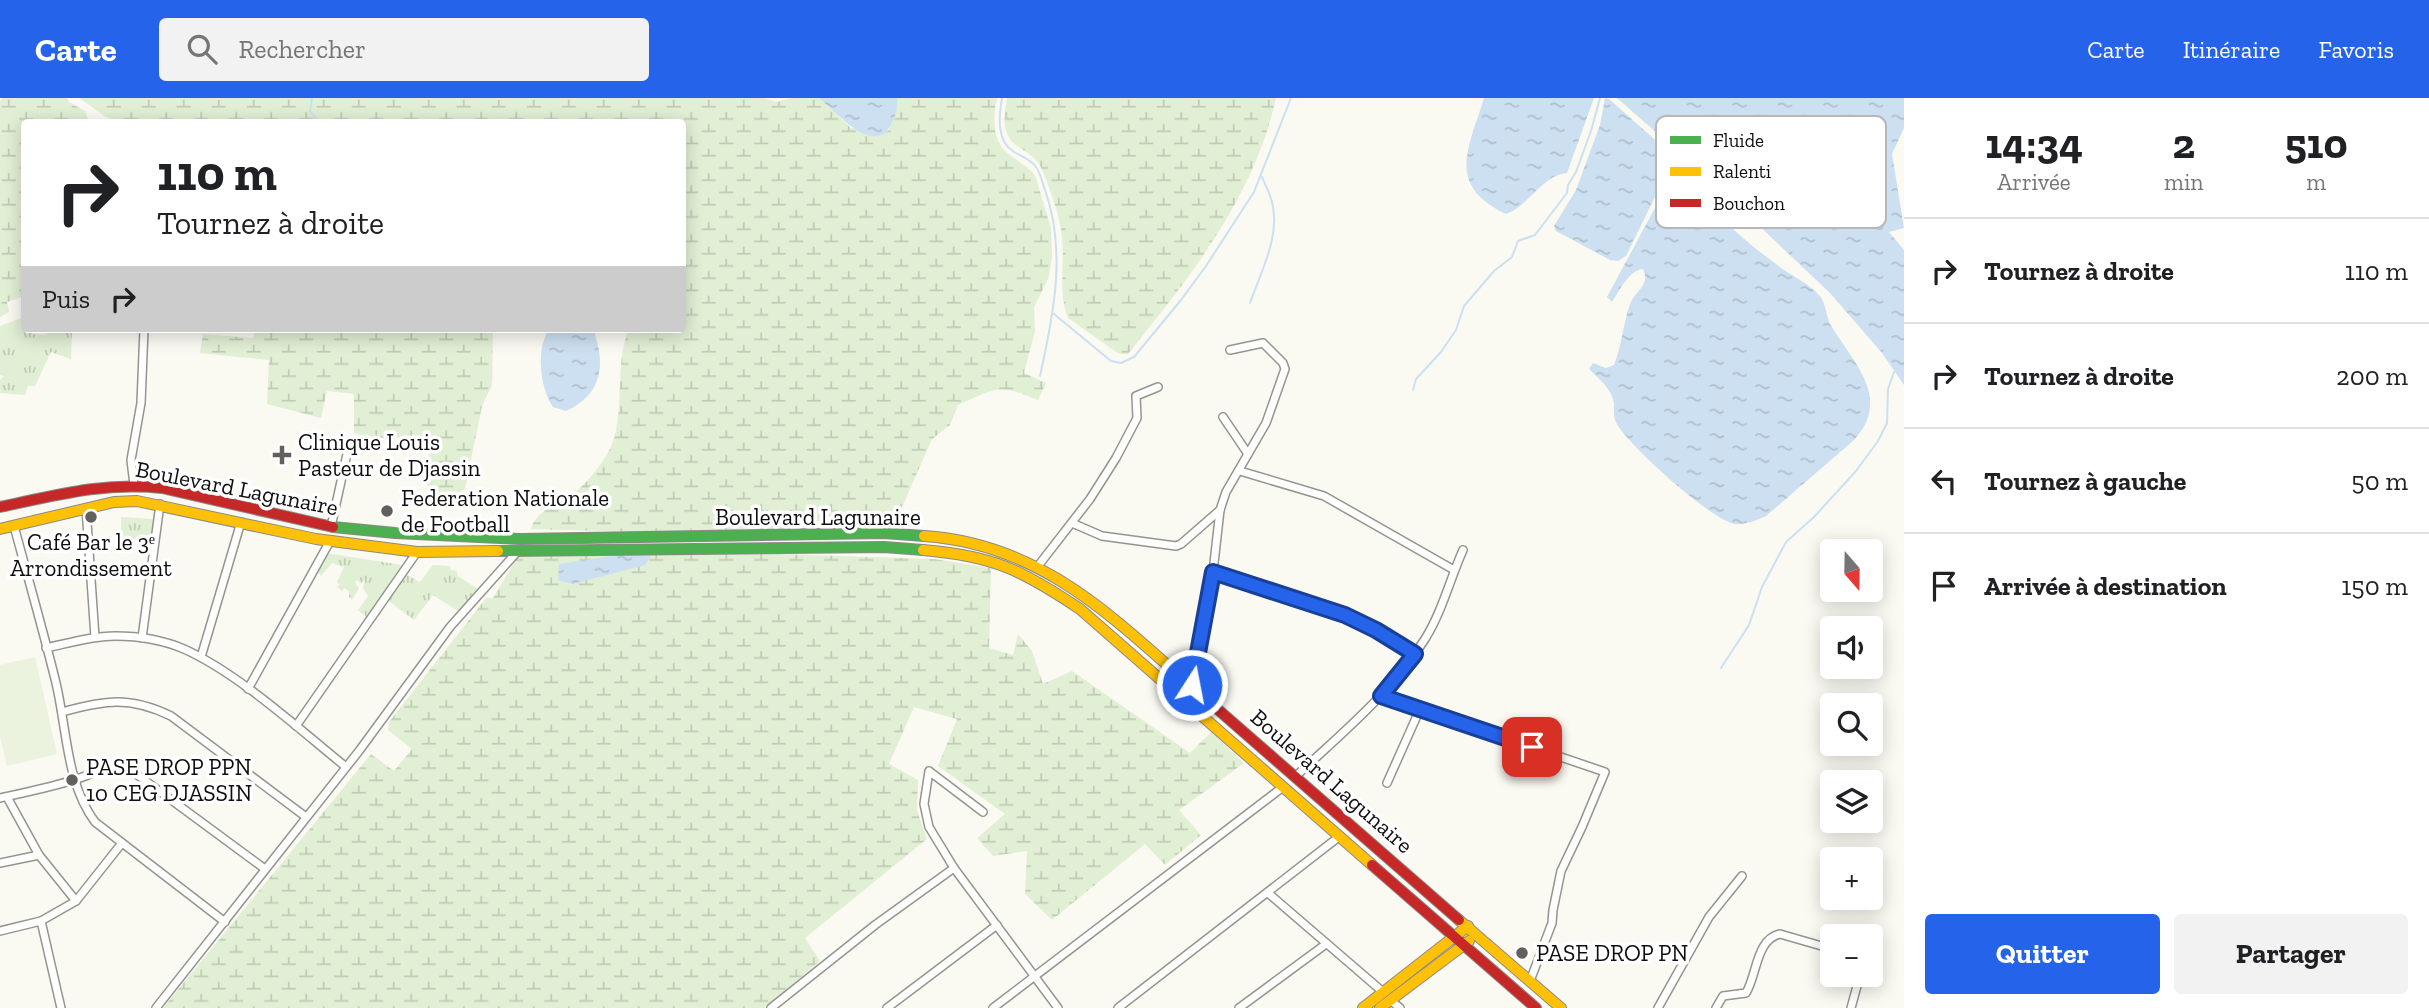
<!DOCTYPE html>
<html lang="fr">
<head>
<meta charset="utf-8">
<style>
	body { margin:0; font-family:"Zilla Slab",serif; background:#f2f2f2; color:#202124; height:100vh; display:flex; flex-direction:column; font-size:26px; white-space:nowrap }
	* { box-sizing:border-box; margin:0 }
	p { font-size:23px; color:#757577 }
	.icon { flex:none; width:38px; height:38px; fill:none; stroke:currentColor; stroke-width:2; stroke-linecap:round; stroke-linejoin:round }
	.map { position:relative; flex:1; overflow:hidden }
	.sheet { display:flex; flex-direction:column; background:#fff; width:525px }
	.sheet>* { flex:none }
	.hud { position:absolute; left:21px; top:21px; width:665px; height:214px; border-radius:7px; box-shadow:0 4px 18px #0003; background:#fff; color:#202124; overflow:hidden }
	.needle { width:46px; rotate:160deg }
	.tools { position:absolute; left:1820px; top:441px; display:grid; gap:14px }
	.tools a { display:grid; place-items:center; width:63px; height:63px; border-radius:7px; background:#fff; box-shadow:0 4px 18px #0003; font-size:35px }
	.pin { position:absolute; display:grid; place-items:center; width:60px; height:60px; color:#fff; margin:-30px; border-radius:14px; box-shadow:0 4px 10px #0006 }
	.me { position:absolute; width:77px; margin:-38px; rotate:11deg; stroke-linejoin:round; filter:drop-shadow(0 0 5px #0008) }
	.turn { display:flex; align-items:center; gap:24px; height:147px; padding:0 21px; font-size:32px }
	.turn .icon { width:91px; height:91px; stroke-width:2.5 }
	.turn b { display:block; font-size:49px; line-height:60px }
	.then { display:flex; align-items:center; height:66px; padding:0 21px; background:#0003; gap:14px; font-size:26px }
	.eta { display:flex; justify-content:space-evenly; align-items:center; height:119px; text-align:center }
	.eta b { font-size:42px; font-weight:700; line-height:49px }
	.button { display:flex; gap:14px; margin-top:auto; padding:14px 21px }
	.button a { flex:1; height:80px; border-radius:7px; background:#2563eb; color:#fff; font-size:28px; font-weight:700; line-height:80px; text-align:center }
	.button a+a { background:#f2f2f2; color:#202124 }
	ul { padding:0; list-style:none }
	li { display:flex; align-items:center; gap:21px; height:105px; padding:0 21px; border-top:2px solid #e0e0e0 }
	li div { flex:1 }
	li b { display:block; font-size:26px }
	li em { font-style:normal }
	header { display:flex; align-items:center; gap:42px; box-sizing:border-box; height:98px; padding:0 35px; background:#2563eb; color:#fff }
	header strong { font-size:33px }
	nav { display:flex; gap:38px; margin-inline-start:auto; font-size:24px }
	.search { width:490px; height:63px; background:#f2f2f2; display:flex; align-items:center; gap:18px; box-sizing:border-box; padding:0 24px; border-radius:7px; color:#757577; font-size:26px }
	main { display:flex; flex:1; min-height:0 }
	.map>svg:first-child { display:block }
</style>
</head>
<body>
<header>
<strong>Carte</strong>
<div class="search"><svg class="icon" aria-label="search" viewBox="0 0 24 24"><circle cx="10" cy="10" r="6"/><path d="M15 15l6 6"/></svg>Rechercher</div>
<nav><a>Carte</a><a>Itinéraire</a><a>Favoris</a></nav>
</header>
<main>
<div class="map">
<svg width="1904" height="910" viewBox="0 0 1904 910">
	<defs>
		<pattern id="grass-tufts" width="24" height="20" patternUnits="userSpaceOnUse" patternTransform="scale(1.75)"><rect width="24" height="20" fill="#e1efd4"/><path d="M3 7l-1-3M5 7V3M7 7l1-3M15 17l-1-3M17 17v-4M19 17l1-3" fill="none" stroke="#c0ccb5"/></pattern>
		<pattern id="wetland-marsh" width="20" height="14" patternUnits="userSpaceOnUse" patternTransform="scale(1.75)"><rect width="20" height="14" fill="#e1efd4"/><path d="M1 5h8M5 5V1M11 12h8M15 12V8" fill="none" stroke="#c0ccb5"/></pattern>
		<pattern id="water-ripples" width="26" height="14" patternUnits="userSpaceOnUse" patternTransform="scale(1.75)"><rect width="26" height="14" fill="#cce0f1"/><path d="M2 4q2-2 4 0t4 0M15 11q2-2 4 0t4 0" fill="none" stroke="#aebfcd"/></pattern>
	</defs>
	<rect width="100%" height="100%" fill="#faf9f2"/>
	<g fill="url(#grass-tufts)">
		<polygon points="24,219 24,231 30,231 32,236 45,237 54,231 72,231 71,261 51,254 35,288 28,288 25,297 0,295 0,282 4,278 0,277 0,228"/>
		<polygon points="121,419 153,421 151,447 147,447 144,442 121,440"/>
		<polygon points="326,455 402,467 366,519 358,512 368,498 363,490 365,482 361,485 356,482 355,485 359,490 352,502 349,499 349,493 344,490 342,493 337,489 340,487 337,484 344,469 332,465 321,478 318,474"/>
		<polygon points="433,467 450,468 451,472 457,473 458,478 478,491 458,513 433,497 414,522 389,503 407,477 420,484"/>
	</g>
	<g fill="url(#wetland-marsh)">
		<polygon points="3,0 67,0 69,4 85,13 88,21 86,24 24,24 24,198 7,204 9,214 0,219 0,3"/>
		<path d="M79,0H764L777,4L791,0H819L851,30L888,33L895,19L897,0H997C993,16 992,40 1005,53C1015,62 1027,67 1035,77L1051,130L1052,160L1048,181L1034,209L1035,233L1024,275L1046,285L1038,302C999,285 996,290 958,307L950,327L932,341L888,441L531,431C537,410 563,405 579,391C590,381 602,366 609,353C627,318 613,268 629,231H682V24H120L106,19Z"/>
		<path d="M1007,0H1276C1254,99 1190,179 1128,256H1120L1115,253L1068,220C1058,196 1065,165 1062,139C1060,118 1051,95 1044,76C1031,40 995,60 1007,0Z"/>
		<path d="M255,231H493L492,287L482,308L465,391C455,399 449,399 437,398L427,387L430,344L411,345L401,339L374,340L354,335V296L327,293L321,320L267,306L269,262L200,255L203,236L253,240Z"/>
		<polygon points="524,448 934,461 991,470 989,550 1013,557 1018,536 1032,553 1043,586 1072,573 1190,655 1211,634 1244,665 1179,712 1201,737 1165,767 1145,746 1052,822 1025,796 1027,753 993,758 977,740 1005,716 938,668 957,621 914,609 889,666 918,682 917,713 927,741 805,840 820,863 764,910 163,910 371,656 394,673 412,651 388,632 389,624 486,500 493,500"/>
	</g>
	<polygon fill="#ebf2de" points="35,559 57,656 7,668 0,639 0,567"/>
	<g fill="url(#water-ripples)">
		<path d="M819,0H897C898,10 896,18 891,27C874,60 834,12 819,0Z"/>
		<path d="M1484,0H1594L1567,75C1542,77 1529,108 1506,116C1445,87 1469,50 1484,0Z"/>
		<polygon points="1605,0 1609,1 1670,55 1673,62 1626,158 1618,163 1610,162 1556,133 1554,128 1576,92 1600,27"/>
		<path d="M1617,0H1904V30L1892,56L1904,130L1889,134L1904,152V287L1882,255L1830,195L1696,68L1688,73C1703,109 1745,143 1776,166C1791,178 1807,184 1820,198C1826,206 1826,218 1831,228C1854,265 1892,300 1854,342L1766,418C1757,422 1745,427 1735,426C1711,422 1629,348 1617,326C1613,320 1614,312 1614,305C1612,291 1599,281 1589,271L1593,265L1606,270L1614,267C1622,247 1623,226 1630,206C1635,193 1651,187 1643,171C1628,173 1620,192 1612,204L1607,199L1683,58Z"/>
		<path d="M550,231H593C606,266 603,296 566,313L553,309C540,291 535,248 550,231Z"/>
		<polygon points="630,455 651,458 645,467 573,486 558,482 559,466"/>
	</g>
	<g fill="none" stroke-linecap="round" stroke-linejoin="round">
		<g stroke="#cce0f1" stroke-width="2">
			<polyline points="312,0 310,13 319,24"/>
			<path d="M1002,0C999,18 996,43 1014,54C1021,58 1032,62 1036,69C1040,74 1042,83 1044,89C1067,151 1054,215 1040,278"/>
			<path d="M1250,205C1260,176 1279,141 1273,109C1272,99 1266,89 1262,79"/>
			<polyline points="1054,216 1111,263 1121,265 1134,259 1181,202 1206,168 1254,94 1291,0"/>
			<polyline points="1413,292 1416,281 1441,254 1456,232 1464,208 1494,173 1512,159 1518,143 1535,137 1567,95 1568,87 1576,74 1591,33 1600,0"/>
			<polyline points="1721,570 1749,527 1762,489 1786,444 1814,419 1856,373 1878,343 1887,325 1888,291 1894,274"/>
		</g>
		<g stroke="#949491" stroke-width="10">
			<g id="street">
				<polyline points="1223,319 1248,356"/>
				<polyline points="1240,373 1324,398 1454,472"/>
				<polyline points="134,387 131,362 141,305 144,231"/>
				<polyline points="86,410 95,539"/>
				<polyline points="1072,425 1102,438 1176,448 1181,446 1220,412"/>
				<path d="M14,428C28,480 43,532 56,585C67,631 66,685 95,724L225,824"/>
				<polyline points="331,429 347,356"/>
				<polyline points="1038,468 1090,401 1116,360 1137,320 1136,298 1158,289"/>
				<polyline points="1213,474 1345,517 1376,532 1415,556"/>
				<polyline points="142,540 160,406"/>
				<path d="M46,550C69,545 92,538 115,538C138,538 163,542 184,551C238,575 299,631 346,669"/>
				<polyline points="201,559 241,424"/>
				<polyline points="1192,587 1213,474 1220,412 1226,394 1266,325 1285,271 1283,265 1263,245 1230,252"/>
				<polyline points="248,591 330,443"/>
				<polyline points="1381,598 1605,674 1582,729 1561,773 1553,812 1552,825 1530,883"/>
				<path d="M62,614C105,602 130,598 171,618L306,719"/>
				<polyline points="296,628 417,454"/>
				<path d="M1296,678C1342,635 1391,595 1425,541C1442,514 1450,481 1463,452"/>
				<polyline points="1387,685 1420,611"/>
				<polyline points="7,699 39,757 76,803"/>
				<path d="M0,700C23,695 47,690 70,683C91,678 105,666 128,670L265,771"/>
				<polyline points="983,714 929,673 924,706 929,729 954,770 1058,910"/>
				<polyline points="0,765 39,757"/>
				<polyline points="1268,795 1383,894"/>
				<polyline points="41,823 61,910"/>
				<polyline points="0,833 41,823 76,803 122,745"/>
				<polyline points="1390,902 1400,910"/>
				<polyline points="156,910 359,653 450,529 517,454"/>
				<polyline points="771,910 875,827 954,770"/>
				<polyline points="887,910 997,827"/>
				<polyline points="993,910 1283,689"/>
				<polyline points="1118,910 1340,738"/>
				<polyline points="1239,910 1326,846"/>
				<polyline points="1658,910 1709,819 1742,778"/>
				<path d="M1716,910L1723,898L1746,895C1757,877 1756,841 1780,836L1832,851"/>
				<polyline points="1851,910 1860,877"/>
			</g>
		</g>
		<g stroke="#8b8a87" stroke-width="12">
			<g id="fast">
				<polyline points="333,429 395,435 520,441 884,435 924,438"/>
				<polyline points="498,453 884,449 923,452"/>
			</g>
		</g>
		<g stroke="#8b8a87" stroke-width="12">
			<g id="slow">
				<polyline points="0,431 114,404 137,403 316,441 417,454 498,453"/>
				<path d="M924,438C1047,446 1120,527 1207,602"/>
				<path d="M923,452C994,458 1022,472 1080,511L1372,767"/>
				<polyline points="1459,822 1561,910"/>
				<polyline points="1363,910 1468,828"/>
				<polyline points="1380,910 1469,843"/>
			</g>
		</g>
		<g stroke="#8b8a87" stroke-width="12">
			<g id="jam">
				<path d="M0,409C57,397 103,384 162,390L333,429"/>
				<polyline points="1207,602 1459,822"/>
				<polyline points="1372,767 1536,910"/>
			</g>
		</g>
		<use href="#street" stroke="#fefefd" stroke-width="7"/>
		<use href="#fast" stroke="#4caf50" stroke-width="10"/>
		<use href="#slow" stroke="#ffc107" stroke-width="10"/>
		<use href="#jam" stroke="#c62828" stroke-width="10"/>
	</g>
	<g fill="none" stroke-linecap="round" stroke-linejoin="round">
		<g stroke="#184099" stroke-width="18">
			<polyline id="route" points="1192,587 1213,474 1345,517 1376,532 1415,556 1381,598 1532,649"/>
		</g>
		<use href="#route" stroke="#2563eb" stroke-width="12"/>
	</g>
	<g fill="#61605e" stroke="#fff" stroke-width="2.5">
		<path d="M278.5 346.5h7v7h7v7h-7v7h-7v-7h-7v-7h7z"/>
		<circle cx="387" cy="413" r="7"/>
		<circle cx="91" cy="419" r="7"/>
		<circle cx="72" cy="682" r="7"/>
		<circle cx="1522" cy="855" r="7"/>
	</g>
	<g text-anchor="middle" stroke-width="7" stroke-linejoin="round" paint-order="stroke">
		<g font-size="23" fill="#0e0e0e" stroke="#fff" text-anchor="start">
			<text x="298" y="352">Clinique Louis<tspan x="298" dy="26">Pasteur de Djassin</tspan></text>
			<text x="401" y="408">Federation Nationale<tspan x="401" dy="26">de Football</tspan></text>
			<text x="91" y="452" text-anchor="middle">Café Bar le 3ᵉ<tspan x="91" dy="26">Arrondissement</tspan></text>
			<text x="86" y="677">PASE DROP PPN<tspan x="86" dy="26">10 CEG DJASSIN</tspan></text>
			<text x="1536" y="863">PASE DROP PN</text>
		</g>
		<g font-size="23" fill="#0e0e0e" stroke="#fff">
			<text transform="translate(237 390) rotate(11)" y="8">Boulevard Lagunaire</text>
			<text x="818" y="427">Boulevard Lagunaire</text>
			<text transform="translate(1332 683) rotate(41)" y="8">Boulevard Lagunaire</text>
		</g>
	</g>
	<rect x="1656" y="18" width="230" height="112" rx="10" fill="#fff" stroke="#b7b7b7" stroke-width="2"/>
	<rect x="1670" y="38" width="31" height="8" fill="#4caf50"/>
	<rect x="1670" y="69" width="31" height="9" fill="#ffc107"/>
	<rect x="1670" y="101" width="31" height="8" fill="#c62828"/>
	<g font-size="19" fill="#0e0e0e">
		<text x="1713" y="49">Fluide</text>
		<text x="1713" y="80">Ralenti</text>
		<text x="1713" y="112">Bouchon</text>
	</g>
</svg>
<div class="tools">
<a><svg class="needle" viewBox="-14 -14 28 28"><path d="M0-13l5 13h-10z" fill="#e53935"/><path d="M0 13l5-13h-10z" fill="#757577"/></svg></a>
<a><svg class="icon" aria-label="sound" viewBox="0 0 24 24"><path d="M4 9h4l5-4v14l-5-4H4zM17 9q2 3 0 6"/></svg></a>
<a><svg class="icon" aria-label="search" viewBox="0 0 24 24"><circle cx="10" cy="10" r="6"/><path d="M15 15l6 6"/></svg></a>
<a><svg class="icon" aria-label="layers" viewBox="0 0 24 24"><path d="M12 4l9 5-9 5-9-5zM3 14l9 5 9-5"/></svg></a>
<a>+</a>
<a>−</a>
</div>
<div class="pin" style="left:1532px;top:649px;background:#d93025"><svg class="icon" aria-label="arrive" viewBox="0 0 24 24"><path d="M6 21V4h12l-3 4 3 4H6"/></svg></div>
<svg class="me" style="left:1192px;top:587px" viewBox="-20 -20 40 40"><circle r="17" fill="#2563eb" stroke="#fff" stroke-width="3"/><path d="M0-11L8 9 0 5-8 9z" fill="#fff"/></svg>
<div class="hud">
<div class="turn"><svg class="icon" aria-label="right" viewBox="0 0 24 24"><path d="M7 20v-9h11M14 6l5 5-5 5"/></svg><div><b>110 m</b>Tournez à droite</div></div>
<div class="then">Puis<svg class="icon" aria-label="right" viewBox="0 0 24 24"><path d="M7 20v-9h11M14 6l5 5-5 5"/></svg></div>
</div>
</div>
<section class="sheet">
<div class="eta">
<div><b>14:34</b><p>Arrivée</p></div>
<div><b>2</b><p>min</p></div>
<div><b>510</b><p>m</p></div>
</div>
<ul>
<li><svg class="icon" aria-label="right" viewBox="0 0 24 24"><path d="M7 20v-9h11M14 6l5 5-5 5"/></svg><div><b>Tournez à droite</b></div><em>110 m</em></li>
<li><svg class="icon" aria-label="right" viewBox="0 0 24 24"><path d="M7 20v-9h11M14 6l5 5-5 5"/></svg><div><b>Tournez à droite</b></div><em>200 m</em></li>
<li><svg class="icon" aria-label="left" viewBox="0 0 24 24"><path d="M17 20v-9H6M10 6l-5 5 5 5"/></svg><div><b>Tournez à gauche</b></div><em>50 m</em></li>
<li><svg class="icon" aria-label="arrive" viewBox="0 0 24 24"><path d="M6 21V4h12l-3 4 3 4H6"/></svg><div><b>Arrivée à destination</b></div><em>150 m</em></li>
</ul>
<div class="button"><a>Quitter</a><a>Partager</a></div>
</section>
</main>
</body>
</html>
